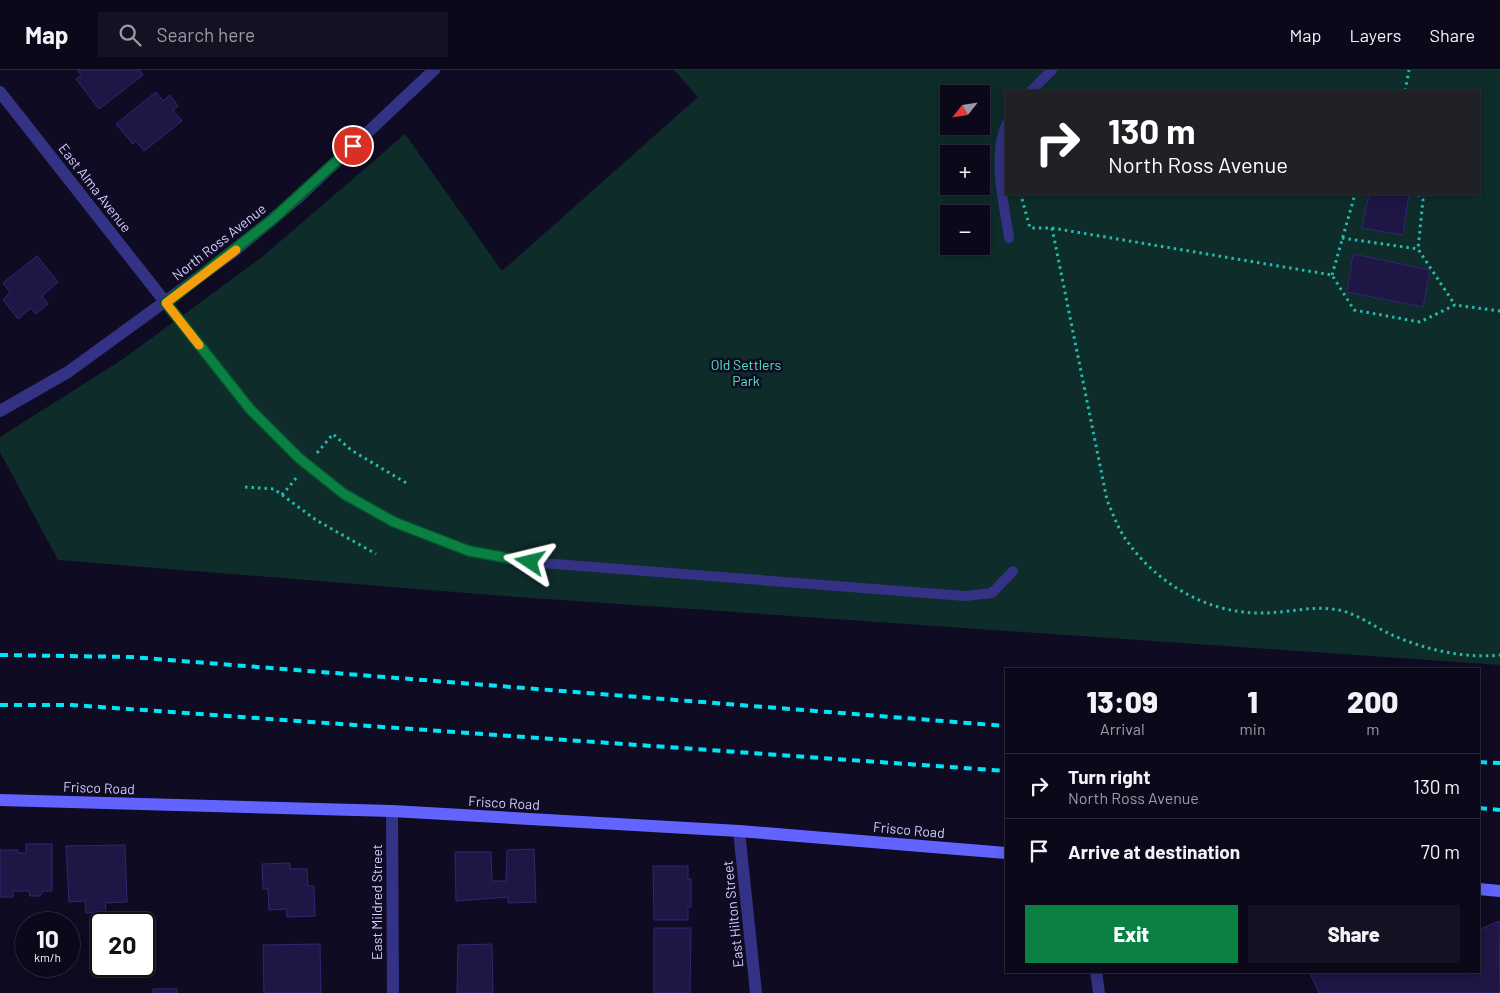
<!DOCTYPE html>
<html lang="en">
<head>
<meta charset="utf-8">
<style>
	body { margin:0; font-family:Barlow,sans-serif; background:#141123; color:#f1f3f6; height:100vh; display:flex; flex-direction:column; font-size:19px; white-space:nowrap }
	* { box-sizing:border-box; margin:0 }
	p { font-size:16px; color:#9a9aa2 }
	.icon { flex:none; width:28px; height:28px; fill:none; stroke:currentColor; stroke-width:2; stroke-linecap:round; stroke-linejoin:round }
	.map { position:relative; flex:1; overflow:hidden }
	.drawer { position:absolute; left:1005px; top:598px; width:475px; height:305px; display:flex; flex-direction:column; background:#0b081a; border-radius:0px; box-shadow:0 2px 12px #0003,0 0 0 1px #2b2939 }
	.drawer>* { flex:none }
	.top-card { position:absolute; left:1005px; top:20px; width:475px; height:105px; border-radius:0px; box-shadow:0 2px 12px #0003,0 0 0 1px #2b2939; background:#202124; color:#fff; overflow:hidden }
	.needle { width:32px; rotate:240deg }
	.tools { position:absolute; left:940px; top:15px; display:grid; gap:10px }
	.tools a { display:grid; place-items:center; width:50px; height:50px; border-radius:0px; background:#0b081a; box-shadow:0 2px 12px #0003,0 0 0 1px #2b2939; font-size:25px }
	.speed { position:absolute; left:15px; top:842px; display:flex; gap:10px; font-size:25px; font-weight:700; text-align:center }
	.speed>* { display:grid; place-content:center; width:65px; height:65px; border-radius:50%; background:#0b081a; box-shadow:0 2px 12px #0003,0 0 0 1px #2b2939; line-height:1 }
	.speed small { font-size:12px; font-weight:400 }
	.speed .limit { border:2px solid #111; border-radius:8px; background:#fff; color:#111 }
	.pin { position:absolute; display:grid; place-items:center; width:42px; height:42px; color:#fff; margin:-21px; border:2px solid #fff; border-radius:50%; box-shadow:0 1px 5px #0007 }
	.me { position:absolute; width:55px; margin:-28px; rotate:280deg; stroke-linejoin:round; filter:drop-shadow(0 0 4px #0008) }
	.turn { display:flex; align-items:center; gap:18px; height:105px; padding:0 20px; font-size:22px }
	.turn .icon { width:65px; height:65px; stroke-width:2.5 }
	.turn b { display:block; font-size:35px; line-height:42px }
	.eta { display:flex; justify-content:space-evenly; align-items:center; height:85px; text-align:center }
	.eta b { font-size:30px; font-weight:800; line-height:35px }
	.button { display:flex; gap:10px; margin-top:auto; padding:10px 20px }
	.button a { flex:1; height:58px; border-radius:0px; background:#0b8043; color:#fff; font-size:20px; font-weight:800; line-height:58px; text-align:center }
	.button a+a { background:#141123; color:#f1f3f6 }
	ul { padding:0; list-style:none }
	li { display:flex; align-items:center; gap:15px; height:65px; padding:0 20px; border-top:1px solid #2b2939 }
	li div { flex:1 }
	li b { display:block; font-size:19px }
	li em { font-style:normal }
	header { display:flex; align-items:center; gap:30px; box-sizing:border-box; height:70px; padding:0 25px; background:#0b081a; border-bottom:1px solid #2b2939 }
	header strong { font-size:24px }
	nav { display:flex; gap:28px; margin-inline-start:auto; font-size:18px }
	.search { width:350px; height:45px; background:#141123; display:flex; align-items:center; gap:12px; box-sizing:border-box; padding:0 18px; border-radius:0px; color:#9a9aa2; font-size:19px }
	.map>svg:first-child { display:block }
</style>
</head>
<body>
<header>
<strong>Map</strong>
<div class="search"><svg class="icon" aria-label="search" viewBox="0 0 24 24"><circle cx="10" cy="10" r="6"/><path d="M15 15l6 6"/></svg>Search here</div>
<nav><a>Map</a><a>Layers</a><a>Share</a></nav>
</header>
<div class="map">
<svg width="1500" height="923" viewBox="0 0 1500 923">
	<rect width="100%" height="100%" fill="#0f0b22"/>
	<path fill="#0e2c2a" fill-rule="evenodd" d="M674,0H1500V595L517,527L58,490L0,382V367L123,289L262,187L405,64L502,201L698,27ZM1006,21H1479V124H1006ZM949,24H981V56H949ZM949,84H981V116H949ZM949,144H981V176H949Z"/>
	<g fill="#1e1644" stroke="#332672">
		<polygon points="77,0 139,0 143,5 99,39 76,9 81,5"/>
		<polygon points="156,22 163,31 170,25 178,36 173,40 182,51 144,81 136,71 133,74 116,54"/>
		<polygon points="1369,124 1409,124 1403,165 1362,158"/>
		<polygon points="1353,184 1430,200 1423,237 1347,222"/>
		<polygon points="37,186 58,212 42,226 48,234 36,244 31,238 18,249 3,230 10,222 3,213"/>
		<polygon points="26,774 52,774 52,821 43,821 40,826 30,826 29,821 13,821 13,827 0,827 0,780 18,780 18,783 26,783"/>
		<polygon points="125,775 127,832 105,833 106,842 86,843 85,831 69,832 66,776"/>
		<polygon points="534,779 536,832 508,833 508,827 456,831 455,782 491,782 492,811 506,811 507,780"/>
		<polygon points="290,793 290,799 307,799 308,816 314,816 315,846 287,847 286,839 269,840 268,819 263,819 262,794"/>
		<polygon points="653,796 688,796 688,809 691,809 691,837 688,837 688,850 654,850"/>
		<polygon points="120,845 136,845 137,854 120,854"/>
		<polygon points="1499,851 1500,923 1319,923 1309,901 1479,901 1479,860"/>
		<polygon points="654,858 691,858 690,923 654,923"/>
		<polygon points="320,874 321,923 264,923 263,875"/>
		<polygon points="492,874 493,923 457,923 458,875"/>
		<rect x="153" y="919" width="24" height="4"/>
	</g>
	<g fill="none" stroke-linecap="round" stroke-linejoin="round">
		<g stroke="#24bbae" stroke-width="3" stroke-dasharray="2.5 4" stroke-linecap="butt">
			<polyline points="1405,21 1409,0"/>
			<polyline points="1418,124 1423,130 1418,179 1455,235"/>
			<polyline points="1022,129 1030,158 1052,158 1332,205 1354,240 1420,252 1455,235 1500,241"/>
			<path d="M1052,158L1107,430C1113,444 1118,459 1127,471C1157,514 1209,544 1262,543C1287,543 1314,535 1338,540C1356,543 1373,556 1390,564C1423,579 1463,589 1500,585"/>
			<polyline points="1342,168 1418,179"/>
			<polyline points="1332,205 1355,124"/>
			<polyline points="317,383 333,364 351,380 408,414"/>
			<polyline points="245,417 274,419 316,450 376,484"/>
			<polyline points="282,425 297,407"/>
		</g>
		<g stroke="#333284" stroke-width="10">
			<polyline points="1031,21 1052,0"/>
			<path d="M1006,55C992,88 1004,133 1009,168"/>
			<polyline points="166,233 250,339 299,388 344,424 394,452 469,481 529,492 965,526 992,523 1013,501"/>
		</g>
		<g stroke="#333284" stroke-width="12">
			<polyline points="0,22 166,233"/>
			<polyline points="0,341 68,302 232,183 299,127 434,0"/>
			<polyline points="392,741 393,923"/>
			<polyline points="739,761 756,923"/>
			<polyline points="1096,901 1099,923"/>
		</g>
		<g stroke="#6363ff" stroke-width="12">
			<polyline points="0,730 392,741 739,761 1006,783"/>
			<polyline points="1479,819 1500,821"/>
		</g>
		<g stroke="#00e5f7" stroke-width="4" stroke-dasharray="8 6" stroke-linecap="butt">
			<polyline points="0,585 131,587 1006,656"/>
			<polyline points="0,635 72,635 1006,701"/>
			<polyline points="1479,692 1500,693"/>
			<polyline points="1479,738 1500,740"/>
		</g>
	</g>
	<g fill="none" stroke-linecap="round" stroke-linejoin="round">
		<g stroke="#07532c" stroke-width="12">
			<polyline id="route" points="353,76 273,149 166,233 250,339 299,388 344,424 394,452 469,481 530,492"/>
		</g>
		<use href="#route" stroke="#0b8043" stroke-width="9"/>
		<polyline stroke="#f59e0b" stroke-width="9" points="199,275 166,233 236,180"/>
	</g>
	<g text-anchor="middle" stroke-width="5" stroke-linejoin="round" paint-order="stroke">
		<g font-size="14" fill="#d0ccff" stroke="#0f0b22">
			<text transform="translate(95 118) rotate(52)" y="5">East Alma Avenue</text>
			<text transform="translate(219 172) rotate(-38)" y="5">North Ross Avenue</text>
			<text transform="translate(99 718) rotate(2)" y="5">Frisco Road</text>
			<text transform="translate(504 733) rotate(3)" y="5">Frisco Road</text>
			<text transform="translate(909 760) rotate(5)" y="5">Frisco Road</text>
			<text transform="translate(377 832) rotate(-90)" y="5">East Mildred Street</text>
			<text transform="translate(733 844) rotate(-96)" y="5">East Hilton Street</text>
		</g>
		<g font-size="14" fill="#4ee8be" stroke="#0f0b22">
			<text x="746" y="300">Old Settlers<tspan x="746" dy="16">Park</tspan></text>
		</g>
	</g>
</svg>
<div class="tools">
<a><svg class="needle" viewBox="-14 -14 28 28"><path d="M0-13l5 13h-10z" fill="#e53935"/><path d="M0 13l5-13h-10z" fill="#9a9aa2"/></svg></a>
<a>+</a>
<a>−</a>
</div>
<div class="speed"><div>10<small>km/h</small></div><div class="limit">20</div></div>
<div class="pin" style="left:353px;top:76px;background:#d93025"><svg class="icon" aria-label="arrive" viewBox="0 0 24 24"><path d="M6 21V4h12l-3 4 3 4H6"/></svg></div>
<svg class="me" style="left:530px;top:492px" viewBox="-20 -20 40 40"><path d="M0-17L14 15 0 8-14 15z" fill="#0b8043" stroke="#fff" stroke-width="4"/></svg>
<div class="top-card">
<div class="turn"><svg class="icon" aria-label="right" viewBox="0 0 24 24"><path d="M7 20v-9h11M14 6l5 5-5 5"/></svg><div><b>130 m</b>North Ross Avenue</div></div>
</div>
<section class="drawer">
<div class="eta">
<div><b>13:09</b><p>Arrival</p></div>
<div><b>1</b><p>min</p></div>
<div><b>200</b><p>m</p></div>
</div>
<ul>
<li><svg class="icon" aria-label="right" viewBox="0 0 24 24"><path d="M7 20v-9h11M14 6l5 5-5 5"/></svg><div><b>Turn right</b><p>North Ross Avenue</p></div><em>130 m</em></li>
<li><svg class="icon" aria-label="arrive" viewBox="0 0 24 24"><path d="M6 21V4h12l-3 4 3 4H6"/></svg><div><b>Arrive at destination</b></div><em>70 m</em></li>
</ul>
<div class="button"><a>Exit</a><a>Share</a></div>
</section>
</div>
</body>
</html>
